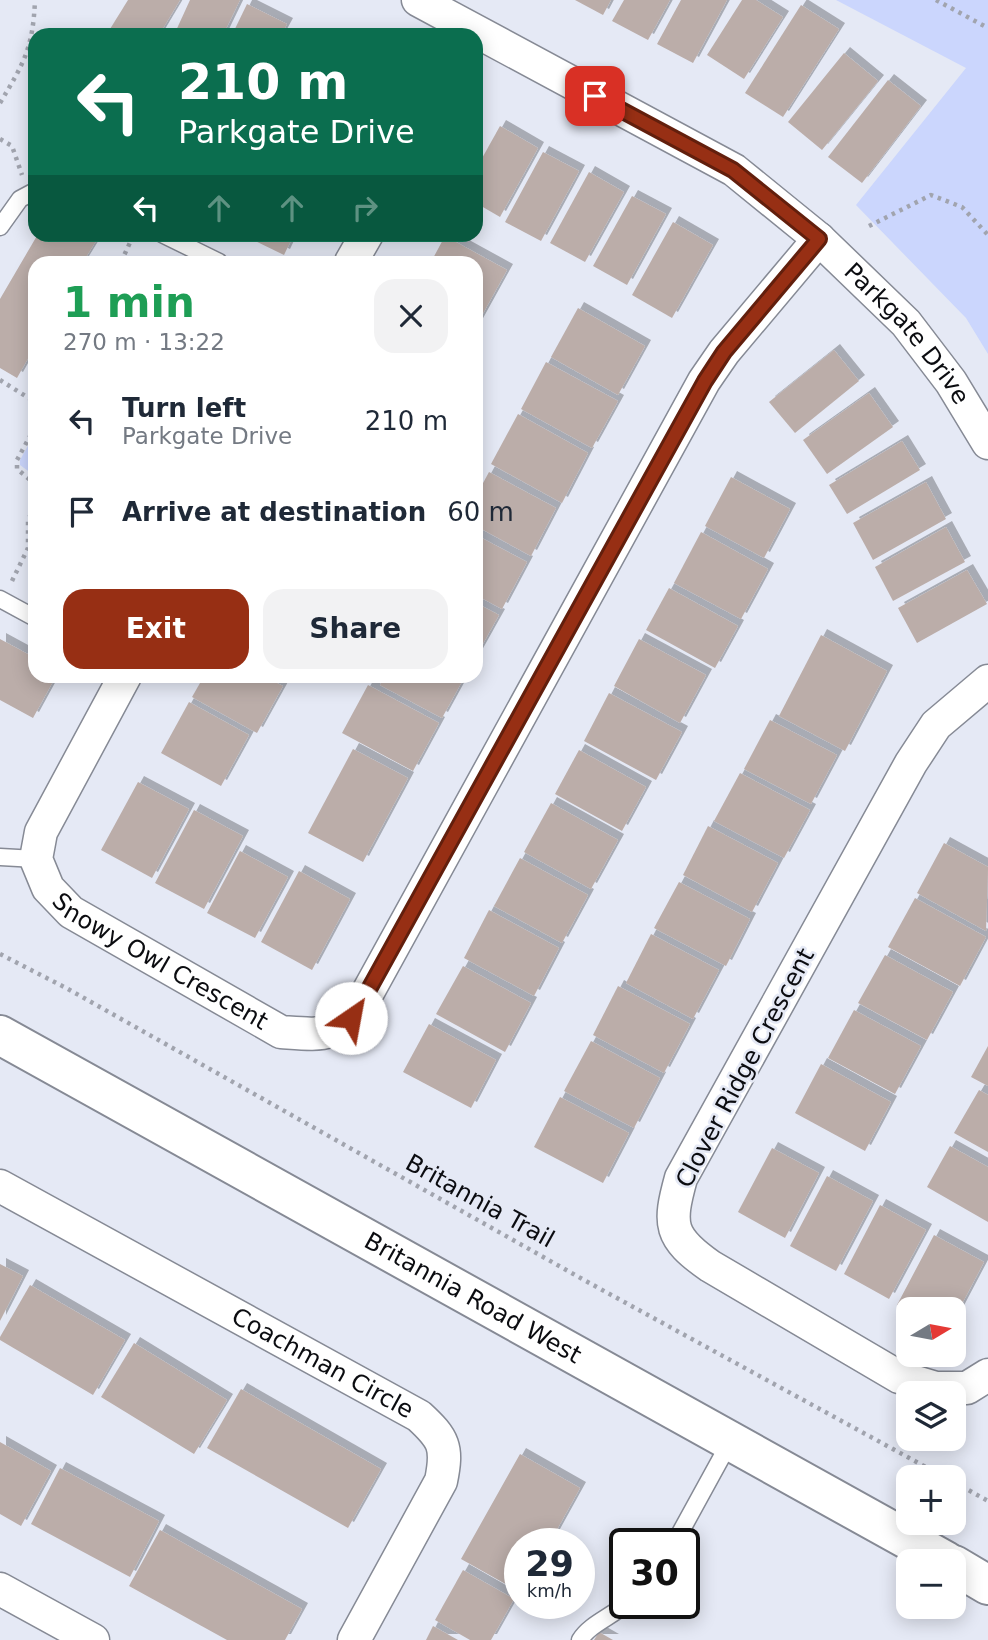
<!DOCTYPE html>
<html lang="en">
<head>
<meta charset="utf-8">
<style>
	body { margin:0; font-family:"DejaVu Sans",sans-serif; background:#f2f2f3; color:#1f2937; height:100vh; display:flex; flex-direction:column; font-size:26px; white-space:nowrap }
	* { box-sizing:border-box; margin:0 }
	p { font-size:23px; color:#747a83 }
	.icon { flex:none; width:38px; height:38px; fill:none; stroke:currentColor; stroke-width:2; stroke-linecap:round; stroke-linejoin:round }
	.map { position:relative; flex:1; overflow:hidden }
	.drawer { position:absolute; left:28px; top:256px; width:455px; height:427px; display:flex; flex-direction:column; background:#fff; border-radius:21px; box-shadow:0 4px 18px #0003 }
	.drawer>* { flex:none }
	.hud { position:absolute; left:28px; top:28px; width:455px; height:214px; border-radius:21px; box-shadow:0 4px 18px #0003; background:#0b6e4f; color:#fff; overflow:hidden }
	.needle { width:46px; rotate:80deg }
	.fabs { position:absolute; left:896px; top:1297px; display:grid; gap:14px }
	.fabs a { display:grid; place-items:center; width:70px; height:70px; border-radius:14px; background:#fff; box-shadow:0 4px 18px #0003; font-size:35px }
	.speed { position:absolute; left:504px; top:1528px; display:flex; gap:14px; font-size:35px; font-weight:700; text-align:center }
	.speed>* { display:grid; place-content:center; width:91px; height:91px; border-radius:50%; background:#fff; box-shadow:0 4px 18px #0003; line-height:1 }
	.speed small { font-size:18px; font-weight:400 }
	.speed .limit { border:4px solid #111; border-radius:10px; background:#fff; color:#111 }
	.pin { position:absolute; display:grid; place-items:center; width:60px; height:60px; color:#fff; margin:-30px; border-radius:14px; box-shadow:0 4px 10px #0006 }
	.me { position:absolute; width:77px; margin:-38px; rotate:33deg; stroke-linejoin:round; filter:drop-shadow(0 0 5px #0008) }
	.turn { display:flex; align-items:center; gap:24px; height:147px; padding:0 35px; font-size:32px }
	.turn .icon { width:91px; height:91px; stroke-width:2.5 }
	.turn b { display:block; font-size:49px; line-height:60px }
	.lanes { display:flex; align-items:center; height:66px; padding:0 35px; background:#0003; justify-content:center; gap:35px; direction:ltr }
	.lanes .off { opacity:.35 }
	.round { display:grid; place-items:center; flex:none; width:74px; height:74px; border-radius:21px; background:#f2f2f3 }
	.headline { display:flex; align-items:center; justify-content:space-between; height:119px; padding:0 35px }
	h1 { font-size:42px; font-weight:700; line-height:52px; color:#1e9e55 }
	.primary-button { display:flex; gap:14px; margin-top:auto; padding:14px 35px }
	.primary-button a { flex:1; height:80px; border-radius:21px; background:#972f14; color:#fff; font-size:28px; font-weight:700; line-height:80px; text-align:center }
	.primary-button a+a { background:#f2f2f3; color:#1f2937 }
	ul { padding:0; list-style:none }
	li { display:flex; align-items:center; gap:21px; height:91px; padding:0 35px }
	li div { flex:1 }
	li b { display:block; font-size:26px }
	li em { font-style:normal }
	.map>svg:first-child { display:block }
</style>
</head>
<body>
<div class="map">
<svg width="988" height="1640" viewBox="0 0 988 1640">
	<defs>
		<filter id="shadow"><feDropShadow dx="6" dy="-6" stdDeviation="0" flood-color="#0004"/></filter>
	</defs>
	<rect width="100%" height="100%" fill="#e5e9f5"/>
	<g fill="#cbd6fd">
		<polygon points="836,0 988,0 988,354 966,318 856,205 966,68"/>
		<polygon points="35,433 35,476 20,465 20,460"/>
	</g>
	<g fill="#bbada9" filter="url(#shadow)">
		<polygon points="128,0 180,0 159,35 120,35 110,29"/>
		<polygon points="190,0 240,0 223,35 174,35"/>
		<polygon points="575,0 611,0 603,15"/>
		<polygon points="624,0 670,0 648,40 612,21"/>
		<polygon points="681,0 727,0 693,63 657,44"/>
		<polygon points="742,0 756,0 783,17 744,79 707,55"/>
		<polygon points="247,4 287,24 281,35 232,35"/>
		<polygon points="801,5 839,29 783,117 745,93"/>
		<polygon points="844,53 878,81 822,150 788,122"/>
		<polygon points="888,80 921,106 862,183 828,157"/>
		<polygon points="500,126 538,148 500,217 476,203 476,169"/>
		<polygon points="543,152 579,171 541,241 505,222"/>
		<polygon points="589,172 624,192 585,262 550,243"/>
		<polygon points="632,196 666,214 627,285 593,266"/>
		<polygon points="673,222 713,245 672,318 632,295"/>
		<polygon points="38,234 99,236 83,262 35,262 35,346 17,378 0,368 0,299"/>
		<polygon points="241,234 294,234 284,255"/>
		<polygon points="445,236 507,270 476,326 476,262 431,262"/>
		<polygon points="578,308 645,346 618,395 551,357"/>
		<polygon points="834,350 859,381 795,433 769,402"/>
		<polygon points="546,362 618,401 592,448 521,409"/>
		<polygon points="869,393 893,427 827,474 803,440"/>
		<polygon points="518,414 588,453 562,503 491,464"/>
		<polygon points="902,441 920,470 847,514 829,485"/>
		<polygon points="489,472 556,508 531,556 476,526 476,496"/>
		<polygon points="731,477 790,509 764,558 705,526"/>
		<polygon points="926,482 946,519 873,560 853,523"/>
		<polygon points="946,527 965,562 893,601 875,567"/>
		<polygon points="701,532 768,569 741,619 674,583"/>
		<polygon points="476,535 527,562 502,609 476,595"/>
		<polygon points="967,570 987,604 917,643 898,608"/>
		<polygon points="669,588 738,626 715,668 646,630"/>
		<polygon points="476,603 499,615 476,656"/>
		<polygon points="821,635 887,671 845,751 779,716"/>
		<polygon points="0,639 35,658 35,676 56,676 33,718 0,700"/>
		<polygon points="639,639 706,675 680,723 614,686"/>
		<polygon points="204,676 263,676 283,686 257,733 192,697"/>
		<polygon points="385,676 465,676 442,718 380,685"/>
		<polygon points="368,685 439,723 413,771 342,733"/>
		<polygon points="609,693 682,732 656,780 584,741"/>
		<polygon points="189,702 249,735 221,786 161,753"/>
		<polygon points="770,720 837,755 811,804 744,769"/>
		<polygon points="353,749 408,778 363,862 308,833"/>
		<polygon points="579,750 646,787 622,831 555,794"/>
		<polygon points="740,773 810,810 784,858 714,821"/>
		<polygon points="138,782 189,809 152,878 101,850"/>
		<polygon points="551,803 618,840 591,889 524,852"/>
		<polygon points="194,810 243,836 204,909 155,883"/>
		<polygon points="708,826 778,863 752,912 683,875"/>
		<polygon points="944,843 988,867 986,931 917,893"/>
		<polygon points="240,851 288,877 255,938 207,913"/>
		<polygon points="520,858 588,895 562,943 494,906"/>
		<polygon points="299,871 350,899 312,970 261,942"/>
		<polygon points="679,882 750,919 726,966 654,928"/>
		<polygon points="915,898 986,937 960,986 888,947"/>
		<polygon points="489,910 559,948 534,996 464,958"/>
		<polygon points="651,934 719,970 693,1019 626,983"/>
		<polygon points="885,955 953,992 927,1040 858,1003"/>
		<polygon points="463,966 531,1003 505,1052 436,1014"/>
		<polygon points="618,986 690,1024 664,1073 593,1035"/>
		<polygon points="854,1010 921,1046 895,1094 828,1058"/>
		<polygon points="429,1024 496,1060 471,1108 403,1072"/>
		<polygon points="591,1041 660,1078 634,1128 564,1091"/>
		<polygon points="988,1046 988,1086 971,1077"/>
		<polygon points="821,1064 891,1102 865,1151 795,1113"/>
		<polygon points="979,1090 988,1095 988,1152 954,1133"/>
		<polygon points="560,1097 629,1133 603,1183 534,1147"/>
		<polygon points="950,1146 988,1167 988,1222 927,1187"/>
		<polygon points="772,1148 819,1173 785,1238 738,1212"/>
		<polygon points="827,1176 873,1201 836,1271 790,1246"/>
		<polygon points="880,1205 926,1230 889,1299 844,1274"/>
		<polygon points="934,1235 984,1262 954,1319 954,1309 908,1309 908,1311 897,1305"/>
		<polygon points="0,1264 23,1276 0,1321"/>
		<polygon points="30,1285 125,1340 93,1395 0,1340 0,1337"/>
		<polygon points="134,1343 227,1400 194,1454 101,1397"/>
		<polygon points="241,1389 381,1469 348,1528 207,1448"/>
		<polygon points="0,1442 51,1471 21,1526 0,1514"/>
		<polygon points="520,1454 580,1488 549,1544 520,1544 520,1592 461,1559"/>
		<polygon points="60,1468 159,1521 130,1577 31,1524"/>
		<polygon points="160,1530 302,1609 285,1640 227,1640 129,1586"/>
		<polygon points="463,1570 514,1599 491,1640 470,1640 435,1620"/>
		<polygon points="433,1626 458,1640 426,1640"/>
		<polygon points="599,1632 613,1640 594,1640"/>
	</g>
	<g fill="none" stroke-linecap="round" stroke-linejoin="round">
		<g stroke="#868a95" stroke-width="19">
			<g id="service">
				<polyline points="0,227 20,199 35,191"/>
				<polyline points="162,234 219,262"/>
				<polyline points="0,599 35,618"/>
				<polyline points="0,857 36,859"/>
				<polyline points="674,1544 731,1440"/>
				<path d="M580,1640C590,1624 611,1617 627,1603"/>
			</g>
		</g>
		<g stroke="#868a95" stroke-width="35">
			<g id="minor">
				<path id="s1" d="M418,0L734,170L819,239L906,323L951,382L988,443"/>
				<polyline points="351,262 367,234"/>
				<path id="s2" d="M125,676L41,832L36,859L48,888L71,912L281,1032C325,1035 336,1038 363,1001L704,381L724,352L819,239"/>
				<path d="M988,681L936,725L911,763L681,1178C668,1225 669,1237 710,1266L899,1377L936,1388H967L988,1375"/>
				<path id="s3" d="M0,1186L419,1416C444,1439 448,1447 441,1481L354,1640"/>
				<polyline points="0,1589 93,1640"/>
			</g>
		</g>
		<g stroke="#868a95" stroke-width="42">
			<g id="secondary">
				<path id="s4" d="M0,1035L946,1561"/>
				<polyline points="954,1565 988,1585"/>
			</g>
		</g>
		<g stroke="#a1a4ae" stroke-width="4.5" stroke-dasharray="3.5 5" stroke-linecap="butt">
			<polyline points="936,0 988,28"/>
			<path d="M0,103C24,63 33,48 35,0"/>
			<polyline points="0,139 12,146 22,175"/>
			<polyline points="869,226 931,195 962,207 988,235"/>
			<polyline points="121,262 134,234"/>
			<polyline points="0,380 35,402"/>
			<polyline points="35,427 17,460 17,469 35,484"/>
			<polyline points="12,581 28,548 28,520 35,506"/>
			<polyline points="0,954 68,989 584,1280 944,1477"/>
			<polyline points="954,1482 988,1501"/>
		</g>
		<use href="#service" stroke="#fff" stroke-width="16"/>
		<use href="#minor" stroke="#fff" stroke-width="32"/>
		<use href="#secondary" stroke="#fff" stroke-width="38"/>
	</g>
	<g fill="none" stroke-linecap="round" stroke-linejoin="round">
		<g stroke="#621f0d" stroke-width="18">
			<polyline id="route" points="351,1018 363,1000 705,381 724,352 819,239 733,170 595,96"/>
		</g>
		<use href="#route" stroke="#972f14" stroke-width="12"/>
	</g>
	<g text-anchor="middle" stroke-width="5" stroke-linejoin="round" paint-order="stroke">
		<g font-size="24" fill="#0b0c10" stroke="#e5e9f5">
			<text dy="8" stroke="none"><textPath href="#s1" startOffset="598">Parkgate Drive</textPath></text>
			<text dy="8" stroke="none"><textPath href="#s2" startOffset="371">Snowy Owl Crescent</textPath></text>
			<text transform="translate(745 1068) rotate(-62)" y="8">Clover Ridge Crescent</text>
			<text transform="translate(480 1201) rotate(29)" y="8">Britannia Trail</text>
			<text dy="8" stroke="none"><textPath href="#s4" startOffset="541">Britannia Road West</textPath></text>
			<text dy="8" stroke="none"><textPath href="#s3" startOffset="368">Coachman Circle</textPath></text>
		</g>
	</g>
</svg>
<div class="fabs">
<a><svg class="needle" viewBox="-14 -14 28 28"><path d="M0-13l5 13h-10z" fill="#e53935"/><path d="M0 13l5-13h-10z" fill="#747a83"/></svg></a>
<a><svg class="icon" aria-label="layers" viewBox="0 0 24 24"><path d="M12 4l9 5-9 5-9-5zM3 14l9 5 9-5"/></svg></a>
<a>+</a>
<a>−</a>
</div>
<div class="speed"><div>29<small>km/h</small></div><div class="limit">30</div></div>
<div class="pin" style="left:595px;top:96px;background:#d93025"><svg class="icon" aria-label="arrive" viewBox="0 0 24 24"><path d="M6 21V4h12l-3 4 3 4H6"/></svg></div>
<svg class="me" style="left:351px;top:1018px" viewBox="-20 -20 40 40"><circle r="19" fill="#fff"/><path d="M0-13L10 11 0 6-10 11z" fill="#972f14"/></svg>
<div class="hud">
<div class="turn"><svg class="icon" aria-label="left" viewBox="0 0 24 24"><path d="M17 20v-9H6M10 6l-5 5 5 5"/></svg><div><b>210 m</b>Parkgate Drive</div></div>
<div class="lanes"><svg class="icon" aria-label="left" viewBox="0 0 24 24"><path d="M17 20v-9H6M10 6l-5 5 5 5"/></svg><svg class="icon off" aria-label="ahead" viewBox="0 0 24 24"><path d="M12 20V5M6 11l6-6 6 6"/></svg><svg class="icon off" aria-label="ahead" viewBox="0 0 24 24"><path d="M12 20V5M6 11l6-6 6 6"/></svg><svg class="icon off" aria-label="right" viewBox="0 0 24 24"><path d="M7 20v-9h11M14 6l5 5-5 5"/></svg></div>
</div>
<section class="drawer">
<div class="headline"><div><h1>1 min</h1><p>270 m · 13:22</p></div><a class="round"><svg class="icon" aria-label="close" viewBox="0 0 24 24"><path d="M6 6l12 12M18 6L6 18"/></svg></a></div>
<ul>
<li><svg class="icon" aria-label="left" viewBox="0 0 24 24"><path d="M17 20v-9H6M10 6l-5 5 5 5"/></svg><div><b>Turn left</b><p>Parkgate Drive</p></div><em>210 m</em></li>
<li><svg class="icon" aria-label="arrive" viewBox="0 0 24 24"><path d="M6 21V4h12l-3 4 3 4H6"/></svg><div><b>Arrive at destination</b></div><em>60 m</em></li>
</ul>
<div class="primary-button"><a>Exit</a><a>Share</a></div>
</section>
</div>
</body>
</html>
